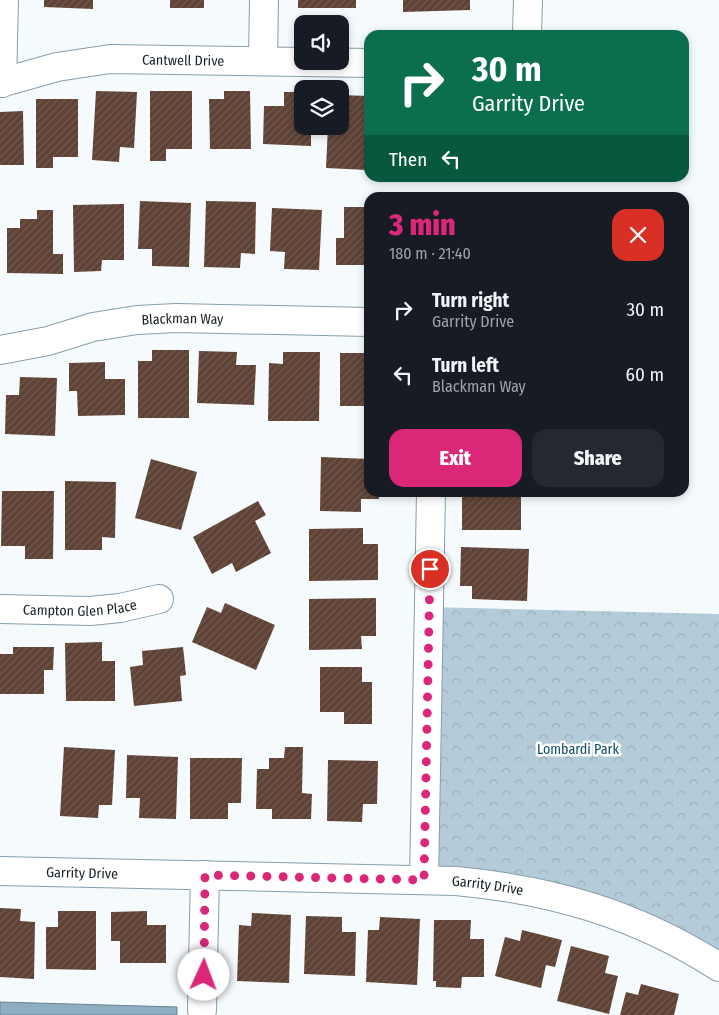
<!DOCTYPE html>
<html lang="en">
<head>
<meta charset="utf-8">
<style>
	body { margin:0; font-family:"Fira Sans Condensed",sans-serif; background:#242831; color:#f1f3f6; height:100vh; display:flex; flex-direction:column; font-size:19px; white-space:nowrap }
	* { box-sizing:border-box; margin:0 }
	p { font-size:16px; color:#9ea1a6 }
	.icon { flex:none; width:28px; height:28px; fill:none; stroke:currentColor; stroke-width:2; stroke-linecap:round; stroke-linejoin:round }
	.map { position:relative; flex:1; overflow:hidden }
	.drawer { position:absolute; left:364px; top:192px; width:325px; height:305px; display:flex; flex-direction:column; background:#171b24; border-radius:15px; box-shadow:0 2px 8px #0003 }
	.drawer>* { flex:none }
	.top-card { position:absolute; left:364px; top:30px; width:325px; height:152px; border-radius:15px; box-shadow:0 2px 8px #0003; background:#0b6e4f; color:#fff; overflow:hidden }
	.controls { position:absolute; left:294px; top:15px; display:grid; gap:10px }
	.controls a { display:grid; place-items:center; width:55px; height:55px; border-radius:10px; background:#171b24; box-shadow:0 2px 8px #0003; font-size:25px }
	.pin { position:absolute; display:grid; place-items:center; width:42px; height:42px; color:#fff; margin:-21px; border:2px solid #fff; border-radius:50%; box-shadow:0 1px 5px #0007 }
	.me { position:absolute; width:55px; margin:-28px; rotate:2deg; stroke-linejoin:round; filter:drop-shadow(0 0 4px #0008) }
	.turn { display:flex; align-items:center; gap:18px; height:105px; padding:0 25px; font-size:22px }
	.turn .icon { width:65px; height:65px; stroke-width:2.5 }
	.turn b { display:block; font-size:35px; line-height:42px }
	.then { display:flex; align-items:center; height:48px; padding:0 25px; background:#0003; gap:10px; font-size:19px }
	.round { display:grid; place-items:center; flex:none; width:52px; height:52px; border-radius:15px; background:#242831 }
	.headline { display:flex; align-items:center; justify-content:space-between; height:85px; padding:0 25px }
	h1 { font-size:30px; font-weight:800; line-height:38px; color:#db2777 }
	.button { display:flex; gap:10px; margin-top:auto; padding:10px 25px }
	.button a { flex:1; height:58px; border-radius:15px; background:#db2777; color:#fff; font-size:20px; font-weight:800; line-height:58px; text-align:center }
	.button a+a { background:#242831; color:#f1f3f6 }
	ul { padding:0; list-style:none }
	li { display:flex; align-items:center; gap:15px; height:65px; padding:0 25px }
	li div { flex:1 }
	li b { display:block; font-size:19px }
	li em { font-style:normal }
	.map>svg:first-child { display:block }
</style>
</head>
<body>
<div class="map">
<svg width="719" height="1015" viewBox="0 0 719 1015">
	<defs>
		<pattern id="forest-crowns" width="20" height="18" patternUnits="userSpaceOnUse" patternTransform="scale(1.25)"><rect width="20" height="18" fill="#b4ccda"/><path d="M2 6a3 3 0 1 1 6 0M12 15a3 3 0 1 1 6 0" fill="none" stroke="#9aafbb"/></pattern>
		<pattern id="building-hatch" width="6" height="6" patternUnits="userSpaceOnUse" patternTransform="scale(1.25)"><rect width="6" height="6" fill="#5f4235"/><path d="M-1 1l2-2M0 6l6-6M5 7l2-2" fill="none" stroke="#715a50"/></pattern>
	</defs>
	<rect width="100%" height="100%" fill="#f5fafd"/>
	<polygon fill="url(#forest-crowns)" points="429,607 719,614 719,958 644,916 424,880"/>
	<polygon fill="#8daec1" stroke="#6a8392" points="0,1002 177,1007 177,1015 0,1015"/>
	<g fill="url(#building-hatch)">
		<polygon points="44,0 93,0 93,9 44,7"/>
		<rect x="170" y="0" width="34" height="8"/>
		<rect x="298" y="0" width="58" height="8"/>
		<polygon points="403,0 470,0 470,10 403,12"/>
		<polygon points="96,91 137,92 134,148 120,147 119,162 92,160"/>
		<polygon points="150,91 192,91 192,149 166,149 166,161 150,161"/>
		<polygon points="224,91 250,91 251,149 210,149 209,99 224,99"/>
		<polygon points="284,92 302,92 302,126 311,126 311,146 263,144 264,106 284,106"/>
		<polygon points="340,95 369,96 367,170 326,168 328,126 340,126"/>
		<polygon points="36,99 78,99 78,157 53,157 53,168 36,168"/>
		<polygon points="23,111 24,165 0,165 0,112"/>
		<polygon points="140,201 191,203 189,267 152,266 152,249 138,249"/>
		<polygon points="206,201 256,202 255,254 241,253 240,268 204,267"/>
		<polygon points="124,204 124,260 102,260 101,271 74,272 73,205"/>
		<polygon points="344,207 369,207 369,265 336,265 336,238 344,238"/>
		<polygon points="272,208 322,210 319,270 284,269 285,252 270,251"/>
		<polygon points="37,210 53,210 53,254 63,254 63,274 7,273 7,228 20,228 20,219 37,219"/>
		<polygon points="152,350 189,350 189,418 138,418 138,361 152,361"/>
		<polygon points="199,351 237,352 236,365 256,365 254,405 197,403"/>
		<polygon points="283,352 320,352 319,421 268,421 269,363 283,364"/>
		<polygon points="340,353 367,353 369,406 340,406"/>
		<polygon points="105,362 105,379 125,379 125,415 78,416 77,391 69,391 69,363"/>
		<polygon points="20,377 57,378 55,436 5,434 6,395 19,395"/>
		<polygon points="321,457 369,459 369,492 379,492 379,499 361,499 361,512 320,511"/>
		<polygon points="151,459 197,472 181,530 135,518"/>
		<polygon points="65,481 116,482 115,538 102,537 102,550 65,550"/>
		<polygon points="2,491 54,491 53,559 25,559 25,546 1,546"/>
		<polygon points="521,492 521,530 462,530 462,493"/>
		<polygon points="258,501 266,515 255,521 271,553 236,572 232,563 212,574 193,537"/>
		<polygon points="363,528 363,544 378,544 378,580 309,581 309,529"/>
		<polygon points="461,547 529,549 527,601 472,599 472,586 460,586"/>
		<polygon points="376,598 376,636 361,636 362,649 309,650 309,599"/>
		<polygon points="225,603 275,625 256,670 192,642 207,607 221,613"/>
		<polygon points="102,642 102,661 115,661 115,701 66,701 65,643"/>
		<polygon points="13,647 54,647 53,670 44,670 44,694 0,694 0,654 13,654"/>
		<polygon points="183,647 186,675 180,676 182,701 134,706 130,667 143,665 142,651"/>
		<polygon points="320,667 362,667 362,682 372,682 372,724 344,724 344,712 320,712"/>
		<polygon points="64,747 115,750 112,805 99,805 98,818 60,816"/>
		<polygon points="285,747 303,747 302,793 312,794 311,819 272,819 272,809 256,809 257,769 269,769 269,758 284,758"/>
		<polygon points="127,755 178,757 176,819 139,818 140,798 126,798"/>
		<polygon points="190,758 242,758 241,803 228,803 228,819 190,819"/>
		<polygon points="328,760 378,761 377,804 363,804 362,822 327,821"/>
		<polygon points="0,908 21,909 20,921 35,922 34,979 0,977"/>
		<polygon points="58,911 96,911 96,970 46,969 46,927 58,927"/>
		<polygon points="147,911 147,925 166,925 166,963 120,963 120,941 111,941 111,912"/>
		<polygon points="252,913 291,915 289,983 237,981 239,925 251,926"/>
		<polygon points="306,916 342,917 342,932 356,932 355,976 304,974"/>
		<polygon points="380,917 420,919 417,985 366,982 368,930 379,930"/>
		<polygon points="434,920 471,920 470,939 484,939 484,977 462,977 461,988 436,987 436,981 433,981"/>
		<polygon points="522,930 562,940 555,967 546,965 541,988 495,976 505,937 520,941"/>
		<polygon points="571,946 609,956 605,973 618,976 609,1014 557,1001"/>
		<polygon points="641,984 679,994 674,1015 620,1015 626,992 638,995"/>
	</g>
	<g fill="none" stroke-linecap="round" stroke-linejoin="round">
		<g stroke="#869eab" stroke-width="30">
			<g id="street">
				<polyline points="527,35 528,0"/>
				<polyline points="263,60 264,0"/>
				<path id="s1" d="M0,83L57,67L110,59L369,63"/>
				<polyline points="2,83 4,0"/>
				<path id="s2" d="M0,350L48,341L93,327L137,320L176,318L369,322"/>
				<path id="s3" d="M0,609L90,611L120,608L159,599"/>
				<path id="s4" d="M0,871L456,881C553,890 636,914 719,967"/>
				<polyline points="424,880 431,492"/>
				<polyline points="202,1010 205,875"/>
			</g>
		</g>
		<use href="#street" stroke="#fff" stroke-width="28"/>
	</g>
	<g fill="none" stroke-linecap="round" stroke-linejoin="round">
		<polyline stroke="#db2777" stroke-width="9" stroke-dasharray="0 16.2" points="204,975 205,875 424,880 430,569"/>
	</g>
	<g text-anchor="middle" stroke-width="5" stroke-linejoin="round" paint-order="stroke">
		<g font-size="14" fill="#172026" stroke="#fff">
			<text dy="5" stroke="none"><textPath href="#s1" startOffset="186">Cantwell Drive</textPath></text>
			<text dy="5" stroke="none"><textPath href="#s2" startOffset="186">Blackman Way</textPath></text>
			<text dy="5" stroke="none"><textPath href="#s3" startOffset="80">Campton Glen Place</textPath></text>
			<text dy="5" stroke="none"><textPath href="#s4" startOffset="82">Garrity Drive</textPath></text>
			<text dy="5" stroke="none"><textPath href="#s4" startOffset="488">Garrity Drive</textPath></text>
		</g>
		<g font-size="14" fill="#0e4e69" stroke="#fff">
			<text x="578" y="754">Lombardi Park</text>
		</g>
	</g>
</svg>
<div class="controls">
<a><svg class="icon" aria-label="sound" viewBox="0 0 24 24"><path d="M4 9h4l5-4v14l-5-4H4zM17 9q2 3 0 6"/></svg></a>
<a><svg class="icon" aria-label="layers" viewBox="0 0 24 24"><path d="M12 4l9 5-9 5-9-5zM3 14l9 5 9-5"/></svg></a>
</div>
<div class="pin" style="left:430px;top:569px;background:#d93025"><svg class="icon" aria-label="arrive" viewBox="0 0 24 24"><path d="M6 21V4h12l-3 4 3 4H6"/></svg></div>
<svg class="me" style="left:204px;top:975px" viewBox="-20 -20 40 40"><circle r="19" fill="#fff"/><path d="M0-13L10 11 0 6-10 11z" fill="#db2777"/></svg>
<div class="top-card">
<div class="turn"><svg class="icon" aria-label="right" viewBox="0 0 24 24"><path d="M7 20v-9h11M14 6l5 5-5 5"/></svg><div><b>30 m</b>Garrity Drive</div></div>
<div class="then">Then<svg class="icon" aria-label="left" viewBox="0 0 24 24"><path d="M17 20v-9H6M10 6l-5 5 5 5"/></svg></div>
</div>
<section class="drawer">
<div class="headline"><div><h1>3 min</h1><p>180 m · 21:40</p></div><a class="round" style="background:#d93025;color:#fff"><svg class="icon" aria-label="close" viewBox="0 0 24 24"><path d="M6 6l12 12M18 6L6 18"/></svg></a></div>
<ul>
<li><svg class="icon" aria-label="right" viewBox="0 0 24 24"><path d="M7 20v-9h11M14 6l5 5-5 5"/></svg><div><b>Turn right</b><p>Garrity Drive</p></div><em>30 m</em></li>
<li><svg class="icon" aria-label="left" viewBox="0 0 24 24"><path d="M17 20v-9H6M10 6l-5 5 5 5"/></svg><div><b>Turn left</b><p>Blackman Way</p></div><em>60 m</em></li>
</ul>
<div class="button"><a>Exit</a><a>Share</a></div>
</section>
</div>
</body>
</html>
